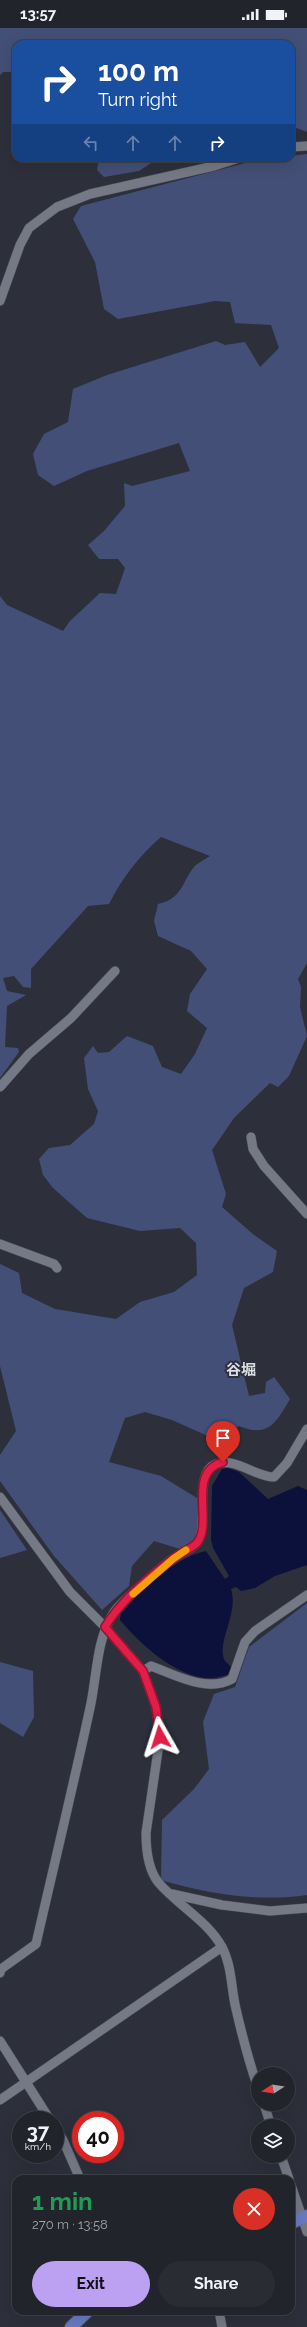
<!DOCTYPE html>
<html lang="en">
<head>
<meta charset="utf-8">
<style>
	body { margin:0; font-family:Raleway,"Noto Sans JP",sans-serif; background:#2a2c34; color:#f1f3f6; height:100vh; display:flex; flex-direction:column; font-size:15px; white-space:nowrap }
	* { box-sizing:border-box; margin:0 }
	p { font-size:13px; color:#a2a4a9 }
	.icon { flex:none; width:22px; height:22px; fill:none; stroke:currentColor; stroke-width:2; stroke-linecap:round; stroke-linejoin:round }
	.map { position:relative; flex:1; overflow:hidden }
	.sheet { position:absolute; left:12px; top:2147px; width:283px; height:140px; display:flex; flex-direction:column; background:#22242c; border-radius:12px; box-shadow:0 4px 16px #0002,0 0 0 1px #3f4148 }
	.sheet>* { flex:none }
	.guide { position:absolute; left:12px; top:12px; width:283px; height:122px; border-radius:12px; box-shadow:0 4px 16px #0002,0 0 0 1px #3f4148; background:#1a4fa0; color:#fff; overflow:hidden }
	.needle { width:26px; rotate:258deg }
	.tools { position:absolute; left:251px; top:2039px; display:grid; gap:8px }
	.tools a { display:grid; place-items:center; width:44px; height:44px; border-radius:50%; background:#22242c; box-shadow:0 4px 16px #0002,0 0 0 1px #3f4148; font-size:20px }
	.speed { position:absolute; left:12px; top:2083px; display:flex; gap:8px; font-size:20px; font-weight:700; text-align:center }
	.speed>* { display:grid; place-content:center; width:52px; height:52px; border-radius:50%; background:#22242c; box-shadow:0 4px 16px #0002,0 0 0 1px #3f4148; line-height:1 }
	.speed small { font-size:10px; font-weight:400 }
	.speed .limit { border:6px solid #d22; background:#fff; color:#111 }
	.pin { position:absolute; display:grid; place-items:center; width:34px; height:34px; color:#fff; margin:-41px -17px; border-radius:50% 50% 50% 0; rotate:-45deg; box-shadow:0 0 4px #0007 }
	.pin .icon { rotate:45deg }
	.me { position:absolute; width:44px; margin:-22px; rotate:354deg; stroke-linejoin:round; filter:drop-shadow(0 0 3px #0008) }
	.turn { display:flex; align-items:center; gap:14px; height:84px; padding:0 20px; font-size:18px }
	.turn .icon { width:52px; height:52px; stroke-width:2.5 }
	.turn b { display:block; font-size:28px; line-height:34px }
	.lanes { display:flex; align-items:center; height:38px; padding:0 20px; background:#0003; justify-content:center; gap:20px; direction:ltr }
	.lanes .off { opacity:.35 }
	.round { display:grid; place-items:center; flex:none; width:42px; height:42px; border-radius:21px; background:#2a2c34 }
	.headline { display:flex; align-items:center; justify-content:space-between; height:68px; padding:0 20px }
	h1 { font-size:24px; font-weight:700; line-height:30px; color:#1e9e55 }
	.cta { display:flex; gap:8px; margin-top:auto; padding:8px 20px }
	.cta a { flex:1; height:46px; border-radius:24px; background:#bca0f2; color:#111; font-size:16px; font-weight:700; line-height:46px; text-align:center }
	.cta a+a { background:#2a2c34; color:#f1f3f6 }
	.status { display:flex; justify-content:space-between; align-items:center; height:28px; padding:0 20px; background:#22242c; direction:ltr }
	.status svg { height:11px; fill:currentColor }
	.map>svg:first-child { display:block }
</style>
</head>
<body>
<div class="status"><b>13:57</b><svg viewBox="0 0 49 12"><path d="M0 12V9h3v3zM5 12V6h3v6zM10 12V3h3v9zM15 12V0h3v12zM26 1h20v11H26zM47 4h2v5h-2z"/></svg></div>
<div class="map">
<svg width="307" height="2299" viewBox="0 0 307 2299">
	<rect width="100%" height="100%" fill="#2d303b"/>
	<g fill="#444f77">
		<polygon points="0,0 307,0 307,104 291,98 291,16 16,16 16,44 3,44 0,47"/>
		<path d="M307,126V935L298,951L301,959L300,979L307,1008L289,1048L278,1059L270,1055L234,1090L212,1122L226,1166L222,1179L254,1207L277,1223L273,1244L244,1260L232,1297L249,1368L265,1365L266,1354L274,1349L290,1371C276,1395 268,1410 239,1398L217,1412L172,1392L145,1384L125,1390L109,1434L161,1448L197,1470L199,1509L180,1521L154,1513L132,1538L129,1558L102,1582L54,1528L0,1453V1427L16,1403L0,1338V1236L19,1245L22,1265L55,1281L116,1291L140,1274L174,1264L197,1247L196,1215L180,1200L140,1203L87,1190L53,1160L43,1147L39,1131L49,1120L70,1117L94,1096L98,1083L88,1061L84,1030L93,1018L98,1025L109,1024L127,1008L153,1018L162,1039L181,1046L195,1026L207,1000L187,983L190,966L207,941L191,923L158,908L154,893L158,876C184,871 183,849 196,837C200,834 205,831 210,828L161,809C139,828 122,850 109,876L88,878L31,941V960L23,959L14,948L3,950L7,963L26,967L7,978L5,1019L18,1020L19,1024L0,1050V568L7,577L63,603L70,593L100,565L116,566L125,540L118,531H99L88,517L104,503L125,478L124,455L132,458L190,443L179,415L87,443L54,458L38,447L33,426L44,406L68,394L73,361L107,347L216,313L225,317L245,314L260,339L279,320L271,297L235,295L230,274L215,273L118,291L104,281L95,234L73,191L81,178L253,133L291,130V128Z"/>
		<polygon points="99,130 153,130 154,133 139,143 104,149 97,142"/>
		<polygon points="0,1482 27,1522 0,1530"/>
		<path d="M307,1575V1867C259,1874 207,1866 161,1852L162,1792L194,1761L209,1741L203,1694L214,1666L235,1659L249,1619Z"/>
		<polygon points="0,1634 33,1643 34,1689 23,1709 0,1695"/>
	</g>
	<path fill="#0b113b" d="M228,1440L239,1444L268,1471L298,1458L307,1462V1537L275,1548L255,1560L241,1563L236,1559L231,1561C239,1585 217,1613 224,1631C225,1634 230,1637 232,1640L229,1646C224,1648 217,1650 211,1650C178,1651 140,1616 120,1592L121,1583C144,1562 174,1529 206,1523L225,1551L229,1548L213,1520L211,1512L212,1458L222,1441Z"/>
	<g fill="none" stroke-linecap="round" stroke-linejoin="round">
		<g stroke="#494b55" stroke-width="10">
			<g id="minor">
				<polyline points="291,119 307,118"/>
				<polyline points="0,273 20,217 29,200 57,179 90,166 214,138 239,130"/>
				<polyline points="0,1059 29,1026 71,990 115,943"/>
				<polyline points="251,1109 253,1121 264,1138 307,1186"/>
				<polyline points="0,1216 54,1236 57,1240"/>
				<path d="M0,1469L70,1564L105,1599L143,1643L156,1679L160,1709L146,1805C146,1821 148,1841 158,1854C177,1877 207,1892 222,1919C232,1938 231,1960 236,1981C242,2007 249,2034 258,2060"/>
				<path d="M143,1643L151,1638C176,1647 207,1665 232,1651L245,1614L255,1603L307,1567"/>
				<polyline points="172,1866 222,1877 270,1883 307,1880"/>
				<path d="M0,1945L1,1941L36,1916C54,1837 73,1759 90,1680C97,1649 96,1611 114,1584C121,1574 162,1538 174,1530C180,1525 192,1521 197,1515C210,1497 192,1445 216,1436C236,1429 255,1449 274,1449L287,1435L307,1401"/>
				<polyline points="0,2013 50,2092"/>
				<polyline points="0,2072 222,1919"/>
				<polyline points="264,2076 271,2098"/>
				<polyline points="55,2099 63,2112 80,2151"/>
				<polyline points="281,2128 289,2151"/>
				<polyline points="291,2157 307,2204"/>
				<polyline points="219,2283 222,2299"/>
			</g>
		</g>
		<g stroke="#494b55" stroke-width="14">
			<g id="major">
				<polyline points="291,2195 307,2188"/>
				<polyline points="71,2299 88,2283"/>
			</g>
		</g>
		<use href="#minor" stroke="#747985" stroke-width="9"/>
		<use href="#major" stroke="#697ac2" stroke-width="12"/>
	</g>
	<g fill="none" stroke-linecap="round" stroke-linejoin="round">
		<g stroke="#92132f" stroke-width="10">
			<path id="route" d="M160,1709L156,1679L143,1643L105,1599C120,1574 150,1548 174,1530C180,1525 191,1521 197,1515C214,1494 186,1444 223,1434"/>
		</g>
		<use href="#route" stroke="#e11d48" stroke-width="7"/>
		<polyline stroke="#f59e0b" stroke-width="7" points="133,1566 173,1531 186,1522"/>
	</g>
	<g text-anchor="middle" stroke-width="4" stroke-linejoin="round" paint-order="stroke">
		<g font-size="15" font-weight="bold" fill="#dcdee5" stroke="#2d303b">
			<text x="241" y="1347">谷堀</text>
		</g>
	</g>
</svg>
<div class="tools">
<a><svg class="needle" viewBox="-14 -14 28 28"><path d="M0-13l5 13h-10z" fill="#e53935"/><path d="M0 13l5-13h-10z" fill="#a2a4a9"/></svg></a>
<a><svg class="icon" aria-label="layers" viewBox="0 0 24 24"><path d="M12 4l9 5-9 5-9-5zM3 14l9 5 9-5"/></svg></a>
</div>
<div class="speed"><div>37<small>km/h</small></div><div class="limit">40</div></div>
<div class="pin" style="left:223px;top:1434px;background:#d93025"><svg class="icon" aria-label="arrive" viewBox="0 0 24 24"><path d="M6 21V4h12l-3 4 3 4H6"/></svg></div>
<svg class="me" style="left:160px;top:1709px" viewBox="-20 -20 40 40"><path d="M0-17L14 15 0 8-14 15z" fill="#e11d48" stroke="#fff" stroke-width="4"/></svg>
<div class="guide">
<div class="turn"><svg class="icon" aria-label="right" viewBox="0 0 24 24"><path d="M7 20v-9h11M14 6l5 5-5 5"/></svg><div><b>100 m</b>Turn right</div></div>
<div class="lanes"><svg class="icon off" aria-label="left" viewBox="0 0 24 24"><path d="M17 20v-9H6M10 6l-5 5 5 5"/></svg><svg class="icon off" aria-label="ahead" viewBox="0 0 24 24"><path d="M12 20V5M6 11l6-6 6 6"/></svg><svg class="icon off" aria-label="ahead" viewBox="0 0 24 24"><path d="M12 20V5M6 11l6-6 6 6"/></svg><svg class="icon" aria-label="right" viewBox="0 0 24 24"><path d="M7 20v-9h11M14 6l5 5-5 5"/></svg></div>
</div>
<section class="sheet">
<div class="headline"><div><h1>1 min</h1><p>270 m · 13:58</p></div><a class="round" style="background:#d93025;color:#fff"><svg class="icon" aria-label="close" viewBox="0 0 24 24"><path d="M6 6l12 12M18 6L6 18"/></svg></a></div>
<div class="cta"><a>Exit</a><a>Share</a></div>
</section>
</div>
</body>
</html>
